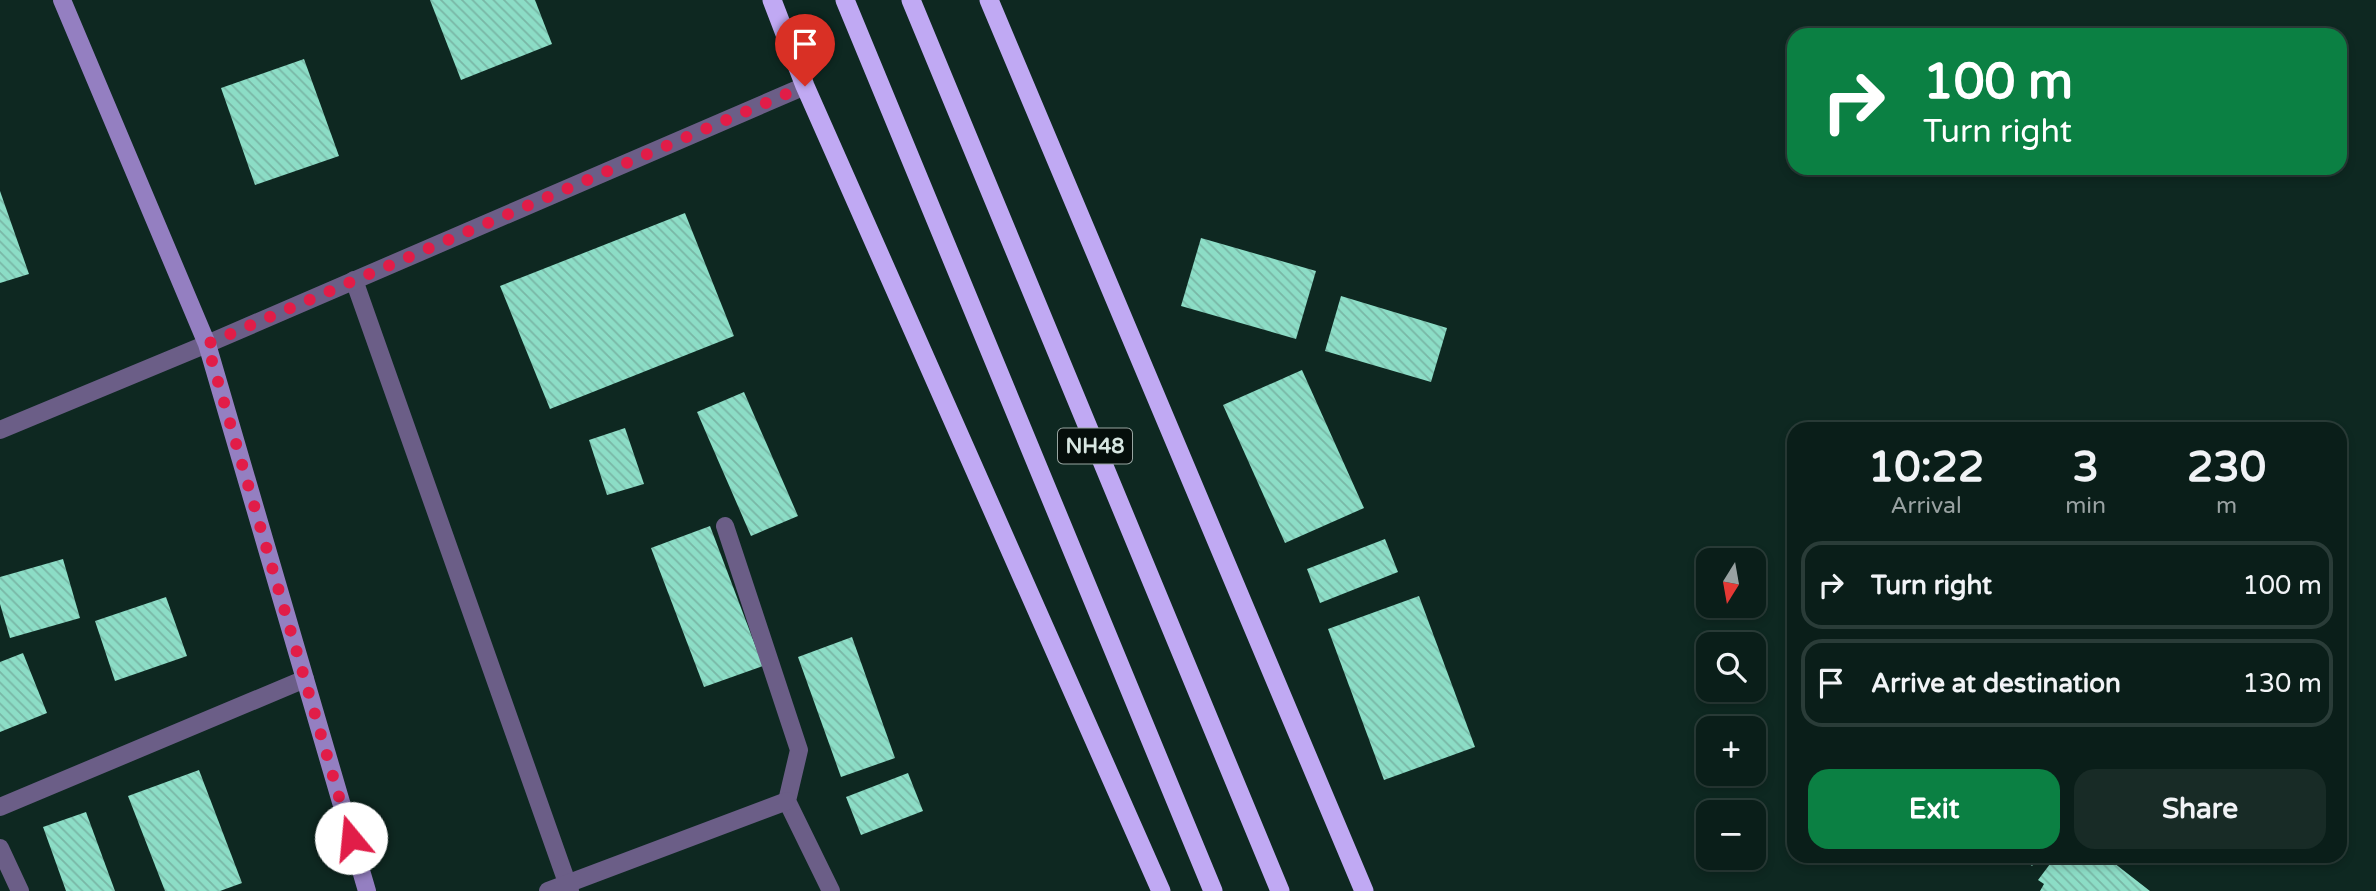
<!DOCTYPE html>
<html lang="en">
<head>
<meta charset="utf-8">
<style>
	body { margin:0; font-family:"Varela Round",sans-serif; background:#182b26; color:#f1f3f6; height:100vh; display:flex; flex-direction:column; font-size:26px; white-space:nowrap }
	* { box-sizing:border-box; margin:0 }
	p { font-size:23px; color:#99a2a2 }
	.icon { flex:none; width:38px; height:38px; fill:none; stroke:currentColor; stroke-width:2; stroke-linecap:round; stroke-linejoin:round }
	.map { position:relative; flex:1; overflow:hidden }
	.panel { position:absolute; left:1787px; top:422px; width:560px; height:441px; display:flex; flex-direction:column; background:#0a1e19; border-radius:21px; box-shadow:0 4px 10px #0003,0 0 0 2px #2a3c38 }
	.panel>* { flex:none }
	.banner { position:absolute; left:1787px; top:28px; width:560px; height:147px; border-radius:21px; box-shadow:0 4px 10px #0003,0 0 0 2px #2a3c38; background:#0b8043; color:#fff; overflow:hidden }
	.needle { width:46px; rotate:191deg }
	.fabs { position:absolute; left:1696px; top:548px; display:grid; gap:14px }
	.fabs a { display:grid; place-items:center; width:70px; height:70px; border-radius:14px; background:#0a1e19; box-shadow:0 4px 10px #0003,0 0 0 2px #2a3c38; font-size:35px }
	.pin { position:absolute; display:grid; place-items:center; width:60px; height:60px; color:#fff; margin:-72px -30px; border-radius:50% 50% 50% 0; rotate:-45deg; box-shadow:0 0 7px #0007 }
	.pin .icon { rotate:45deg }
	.me { position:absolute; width:77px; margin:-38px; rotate:343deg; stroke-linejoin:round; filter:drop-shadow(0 0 5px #0008) }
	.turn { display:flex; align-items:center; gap:24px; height:147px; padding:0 21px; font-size:32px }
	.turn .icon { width:91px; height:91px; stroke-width:2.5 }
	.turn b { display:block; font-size:49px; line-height:60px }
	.eta { display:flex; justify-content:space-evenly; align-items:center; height:119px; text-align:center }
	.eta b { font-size:42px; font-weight:800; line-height:49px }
	.button { display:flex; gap:14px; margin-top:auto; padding:14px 21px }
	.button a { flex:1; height:80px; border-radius:21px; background:#0b8043; color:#fff; font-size:28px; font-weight:800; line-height:80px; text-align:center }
	.button a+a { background:#182b26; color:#f1f3f6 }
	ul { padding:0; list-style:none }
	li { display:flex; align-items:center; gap:21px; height:88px; margin:0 14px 10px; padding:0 7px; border:4px solid #2a3c38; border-radius:21px }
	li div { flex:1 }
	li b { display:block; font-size:26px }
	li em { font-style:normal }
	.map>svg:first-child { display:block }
</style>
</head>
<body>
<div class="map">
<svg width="2376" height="891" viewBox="0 0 2376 891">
	<defs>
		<pattern id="building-back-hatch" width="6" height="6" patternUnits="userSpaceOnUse" patternTransform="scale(1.75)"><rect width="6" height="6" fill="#8cddc6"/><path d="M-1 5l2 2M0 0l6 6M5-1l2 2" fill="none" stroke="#79b7a6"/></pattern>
	</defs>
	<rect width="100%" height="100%" fill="#0e2821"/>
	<g fill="url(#building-back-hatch)">
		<polygon points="430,0 535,0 552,44 461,80"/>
		<polygon points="304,59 339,156 255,185 221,88"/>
		<polygon points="0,191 29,274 0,283"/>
		<polygon points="685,213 734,336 550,409 500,286"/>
		<polygon points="1201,238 1316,271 1296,339 1181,306"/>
		<polygon points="1341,296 1447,328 1431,382 1325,351"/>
		<polygon points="1302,370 1364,508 1285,543 1223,405"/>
		<polygon points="744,392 798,516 751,536 697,412"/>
		<polygon points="625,428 644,484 607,495 589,440"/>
		<polygon points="710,526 763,666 704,687 651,548"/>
		<polygon points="1385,539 1398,572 1320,603 1307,569"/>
		<polygon points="63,559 80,618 10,638 0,604 0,577"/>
		<polygon points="1419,596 1475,747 1384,780 1328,629"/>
		<polygon points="166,597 187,656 115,681 95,621"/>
		<polygon points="852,637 895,758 841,777 798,657"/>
		<polygon points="23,653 47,713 0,732 0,662"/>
		<polygon points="199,770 242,883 220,891 165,891 128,796"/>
		<polygon points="908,773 923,811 861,835 846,797"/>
		<polygon points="86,812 115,891 66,891 43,827"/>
		<polygon points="2019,856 2105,856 2150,891 2040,891 2044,884 2038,880 2050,864 2040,857 2032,866"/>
	</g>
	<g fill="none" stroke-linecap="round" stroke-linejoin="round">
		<g stroke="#6b5e87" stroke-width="18">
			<polyline points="354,280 570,891"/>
			<polyline points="0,430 207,344 805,86"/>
			<polyline points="725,526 799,750 787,801 831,891"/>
			<polyline points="0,807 305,679"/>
			<polyline points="0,848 20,891"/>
			<polyline points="548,891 787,801"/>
		</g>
		<polyline stroke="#947fc1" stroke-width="18" points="62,0 207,344 367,891"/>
		<g stroke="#c0a9f3" stroke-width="19">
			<polyline points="772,0 805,86 1161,891"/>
			<polyline points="845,0 1213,891"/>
			<polyline points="911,0 1280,891"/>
			<polyline points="989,0 1364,891"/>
		</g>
	</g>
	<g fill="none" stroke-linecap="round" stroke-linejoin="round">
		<polyline stroke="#e11d48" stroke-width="12" stroke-dasharray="0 21.6" points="351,838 207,344 805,86"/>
	</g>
	<g text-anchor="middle" stroke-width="7" stroke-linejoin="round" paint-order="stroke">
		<rect fill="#050e0b" stroke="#98a5a1" stroke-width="2" x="1058" y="428.5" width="74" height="35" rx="5"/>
		<g font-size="21" font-weight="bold" fill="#d7e6e1">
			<text x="1095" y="453">NH48</text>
		</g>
	</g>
</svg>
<div class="fabs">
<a><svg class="needle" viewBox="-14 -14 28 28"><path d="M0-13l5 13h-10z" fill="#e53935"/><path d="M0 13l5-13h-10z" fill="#99a2a2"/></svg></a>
<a><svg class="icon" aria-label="search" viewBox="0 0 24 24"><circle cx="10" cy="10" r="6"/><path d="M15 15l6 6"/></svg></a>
<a>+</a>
<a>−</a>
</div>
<div class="pin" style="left:805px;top:86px;background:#d93025"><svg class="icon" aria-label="arrive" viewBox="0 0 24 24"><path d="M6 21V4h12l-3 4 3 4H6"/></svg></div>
<svg class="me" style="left:351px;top:838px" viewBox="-20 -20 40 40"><circle r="19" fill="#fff"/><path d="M0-13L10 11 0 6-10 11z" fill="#e11d48"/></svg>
<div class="banner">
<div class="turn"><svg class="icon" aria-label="right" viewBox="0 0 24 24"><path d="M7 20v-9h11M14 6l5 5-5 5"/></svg><div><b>100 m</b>Turn right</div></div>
</div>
<section class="panel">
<div class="eta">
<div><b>10:22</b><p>Arrival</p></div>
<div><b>3</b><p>min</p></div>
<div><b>230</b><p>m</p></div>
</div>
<ul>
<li><svg class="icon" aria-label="right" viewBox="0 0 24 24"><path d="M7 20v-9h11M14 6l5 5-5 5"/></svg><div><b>Turn right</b></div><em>100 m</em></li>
<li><svg class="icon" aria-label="arrive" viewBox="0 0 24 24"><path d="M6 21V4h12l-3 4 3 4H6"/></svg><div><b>Arrive at destination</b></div><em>130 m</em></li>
</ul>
<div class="button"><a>Exit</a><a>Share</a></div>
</section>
</div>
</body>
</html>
